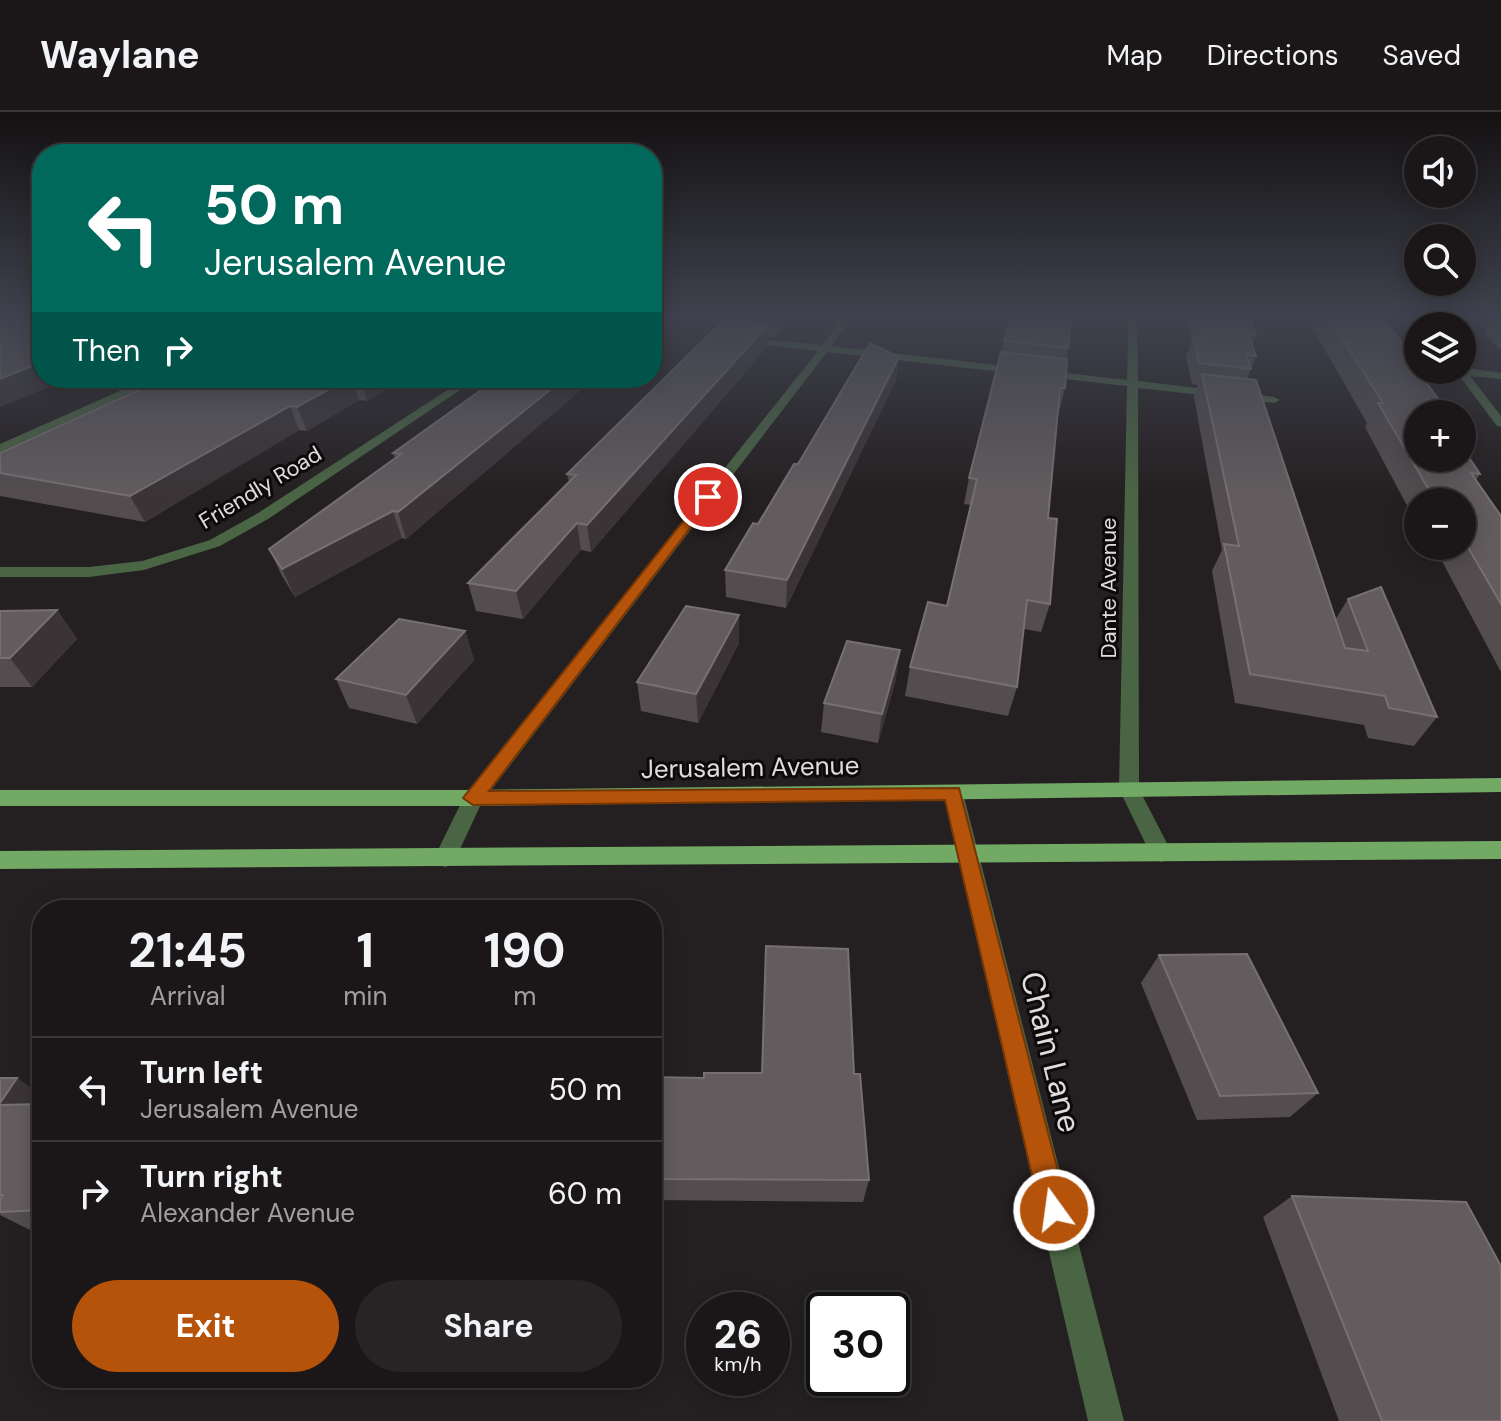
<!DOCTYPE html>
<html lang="en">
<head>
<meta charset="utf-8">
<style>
	body { margin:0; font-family:"DM Sans",sans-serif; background:#282425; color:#f1f3f6; height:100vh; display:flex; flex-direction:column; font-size:30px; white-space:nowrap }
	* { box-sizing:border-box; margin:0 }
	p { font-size:26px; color:#a09fa2 }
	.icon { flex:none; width:44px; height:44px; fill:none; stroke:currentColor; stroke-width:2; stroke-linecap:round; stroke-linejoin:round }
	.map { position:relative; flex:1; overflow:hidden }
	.side { position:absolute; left:32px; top:788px; width:630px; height:488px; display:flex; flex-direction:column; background:#1b1718; border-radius:32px; box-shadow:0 4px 20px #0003,0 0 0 2px #393637 }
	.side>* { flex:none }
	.hud { position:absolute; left:32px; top:32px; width:630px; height:244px; border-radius:32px; box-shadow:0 4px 20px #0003,0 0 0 2px #393637; background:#00695c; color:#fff; overflow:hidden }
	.fabs { position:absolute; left:1404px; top:24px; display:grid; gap:16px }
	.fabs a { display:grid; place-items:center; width:72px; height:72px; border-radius:50%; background:#1b1718; box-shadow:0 4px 20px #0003,0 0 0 2px #393637; font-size:40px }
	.speed { position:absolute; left:686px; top:1180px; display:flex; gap:16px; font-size:40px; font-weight:700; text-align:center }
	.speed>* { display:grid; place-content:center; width:104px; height:104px; border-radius:50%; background:#1b1718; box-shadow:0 4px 20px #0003,0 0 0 2px #393637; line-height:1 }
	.speed small { font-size:20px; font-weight:400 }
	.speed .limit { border:4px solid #111; border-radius:12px; background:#fff; color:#111 }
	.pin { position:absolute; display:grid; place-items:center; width:68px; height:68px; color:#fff; margin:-34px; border:4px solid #fff; border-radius:50%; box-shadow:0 2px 8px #0007 }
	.me { position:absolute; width:88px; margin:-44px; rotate:346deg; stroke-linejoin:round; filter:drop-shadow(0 0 6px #0008) }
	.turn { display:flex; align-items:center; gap:28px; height:168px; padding:0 40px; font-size:36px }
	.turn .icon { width:104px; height:104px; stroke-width:2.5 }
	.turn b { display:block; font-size:56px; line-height:68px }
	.then { display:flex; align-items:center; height:76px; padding:0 40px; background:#0003; gap:16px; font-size:30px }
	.eta { display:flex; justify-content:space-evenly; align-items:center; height:136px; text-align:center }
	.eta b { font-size:48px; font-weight:700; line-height:56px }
	.primary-button { display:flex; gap:16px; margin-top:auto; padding:16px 40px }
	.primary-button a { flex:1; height:92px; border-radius:48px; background:#b45309; color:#fff; font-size:32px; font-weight:700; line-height:92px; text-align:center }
	.primary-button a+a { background:#282425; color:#f1f3f6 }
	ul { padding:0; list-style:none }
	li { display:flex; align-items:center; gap:24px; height:104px; padding:0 40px; border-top:2px solid #393637 }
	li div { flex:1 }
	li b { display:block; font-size:30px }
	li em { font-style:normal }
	header { display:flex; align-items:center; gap:48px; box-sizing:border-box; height:112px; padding:0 40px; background:#1b1718; border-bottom:2px solid #393637 }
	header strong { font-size:38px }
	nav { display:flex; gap:44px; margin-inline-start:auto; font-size:28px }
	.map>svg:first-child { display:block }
</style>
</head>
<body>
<header>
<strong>Waylane</strong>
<nav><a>Map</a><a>Directions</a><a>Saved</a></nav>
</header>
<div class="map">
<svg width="1501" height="1309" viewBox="0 0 1501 1309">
	<rect width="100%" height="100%" fill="#241f20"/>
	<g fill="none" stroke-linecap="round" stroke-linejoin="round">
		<g fill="#4a6544" fill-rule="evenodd">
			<polygon points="846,203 855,203 831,234 1127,268 1129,203 1137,203 1138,269 1274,285 1280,288 1274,291 1138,276 1139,677 1172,741 1169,747 1161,750 1153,747 1119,677 1127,274 827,240 482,690 453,752 445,755 437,752 434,746 466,681 818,239 740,230 737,225 822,233"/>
			<polygon points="1414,203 1423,203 1432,214 1422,214"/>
			<polygon points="1462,255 1501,261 1501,267 1470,264 1501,304 1501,315 1497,314 1455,258 1462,258"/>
			<polygon points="149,266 163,266 0,340 0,332"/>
			<polygon points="466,266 478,266 268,407 220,434 144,458 89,465 0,465 0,455 89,455 142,449 210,428 258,401"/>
			<polygon points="953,673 960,676 963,681 1124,1309 1088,1309 943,681 946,676"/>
		</g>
		<g fill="#72a964" fill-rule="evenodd">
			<polygon points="1501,666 1501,680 473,694 0,694 0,678 473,678"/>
			<polygon points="1501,729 1501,747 0,757 0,739"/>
		</g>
	</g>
	<g fill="#534d4f">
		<polygon points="732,203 787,203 787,211 775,225 767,224 767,235 591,440 581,438 523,507 476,499 468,471 569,370 567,362 733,210"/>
		<polygon points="1191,203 1248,203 1256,223 1252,233 1256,244 1247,267 1335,508 1348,487 1437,605 1414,634 1368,626 1364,613 1235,591 1212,459 1222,438 1194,285 1198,273 1192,272 1186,245 1192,228 1188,211"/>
		<polygon points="1305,203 1381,203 1425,262 1422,266 1440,289 1436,296 1480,362 1476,368 1501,404 1501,560 1434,434 1462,434 1462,390 1418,390 1418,414 1365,315 1367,311"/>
		<polygon points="1495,203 1501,203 1501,238 1484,221"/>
		<polygon points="1004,229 1068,236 1066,247 1065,276 1059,300 1057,300 1048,406 1050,492 1041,520 1024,517 1017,575 1008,604 905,584 910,555 947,494 971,393 964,392 969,366"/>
		<polygon points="899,245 896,268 786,496 726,485 725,458 758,412 798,352"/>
		<polygon points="160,266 404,266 367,289 359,288 307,319 299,318 145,410 0,384 0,341 161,268"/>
		<polygon points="485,266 595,266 406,427 402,426 295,485 282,464 269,437 395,346 393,341 496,267"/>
		<polygon points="57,498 77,527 32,575 0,575 0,499"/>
		<polygon points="465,519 474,548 417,612 349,596 336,567"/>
		<polygon points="739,531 698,611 641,599 637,570"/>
		<polygon points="896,567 878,631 821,620 824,591"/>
		<polygon points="1159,843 1318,981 1290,1005 1197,1008 1141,871"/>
		<polygon points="854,962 869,1068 863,1090 652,1088 652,965 704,966"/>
		<polygon points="0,966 17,966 42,984 42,1120 34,1120 0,1103"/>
		<polygon points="1292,1084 1501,1309 1339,1309 1263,1105"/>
	</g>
	<g fill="#3a3436">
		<polygon points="652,203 669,203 652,218"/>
		<polygon points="777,203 787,203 787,211 775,225 776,204"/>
		<polygon points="767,214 767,235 591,440 587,413"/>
		<polygon points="899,245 896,268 786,496 787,468"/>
		<polygon points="42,250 42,266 71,266 0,295 0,267"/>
		<polygon points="349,266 352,266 359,288 307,319 297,295"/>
		<polygon points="360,266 404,266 367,289"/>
		<polygon points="565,266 595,266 406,427 398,400"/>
		<polygon points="290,294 299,318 145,410 130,384"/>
		<polygon points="393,399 402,426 295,485 282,457"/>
		<polygon points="577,411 581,438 523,507 516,479"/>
		<polygon points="57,498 77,527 32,575 10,546"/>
		<polygon points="739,503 739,531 698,611 696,582"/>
		<polygon points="465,519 474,548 417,612 406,583"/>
		<polygon points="900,538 896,567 878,631 882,602"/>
		<polygon points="17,966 42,984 42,1007 0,994 0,991"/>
	</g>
	<g fill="#625c5e" stroke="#767072" stroke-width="2">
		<polygon points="0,203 42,203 42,250 0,267"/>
		<polygon points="1011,203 1071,208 1068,236 1004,229"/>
		<polygon points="1197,203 1248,203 1256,223 1248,222 1256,244 1246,243 1251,257 1199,251 1193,225 1203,226"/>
		<polygon points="1327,203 1381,203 1418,252 1418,258 1422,258 1425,262 1419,261 1440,289 1430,288 1439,302 1418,302 1418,346 1462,346 1462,335 1480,362 1471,361 1501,404 1501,492 1462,425 1462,390 1436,390 1378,291 1383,291"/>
		<polygon points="723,209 767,214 587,413 577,411 516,479 468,471 576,363 567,362"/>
		<polygon points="870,231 899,245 787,468 725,458 753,411 758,412 794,352 798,352"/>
		<polygon points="1001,240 1067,247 1065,276 1060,276 1048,406 1057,407 1050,492 1027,488 1017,575 910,555 928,490 947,494 977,367 969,366"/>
		<polygon points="1202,262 1256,268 1345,536 1368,539 1348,487 1381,475 1437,605 1389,596 1385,584 1250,562 1224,432 1239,434"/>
		<polygon points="160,266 349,266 297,295 290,294 130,384 0,361 0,341 161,268"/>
		<polygon points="498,266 565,266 398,400 393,399 282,457 269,437 401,342 393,341"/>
		<polygon points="686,494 739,503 696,582 637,570"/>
		<polygon points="57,498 10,546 0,546 0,499"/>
		<polygon points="399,507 465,519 406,583 336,567"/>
		<polygon points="847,529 900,538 882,602 824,591"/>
		<polygon points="766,834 848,837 854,962 860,962 869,1068 652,1067 652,965 704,966 704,961 762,961"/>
		<polygon points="1247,842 1318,981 1220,984 1159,843"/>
		<polygon points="0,966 17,966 0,991"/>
		<polygon points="42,992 42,1098 0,1100 0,1088 3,1083 0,1083 0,993"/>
		<polygon points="1292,1084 1466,1090 1501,1154 1501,1309 1382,1309"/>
	</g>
	<linearGradient id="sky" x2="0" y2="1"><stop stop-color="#141112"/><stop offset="0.53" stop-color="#3f424e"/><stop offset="1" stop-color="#3f424e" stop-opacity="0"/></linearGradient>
	<rect width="1501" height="386" fill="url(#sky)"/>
	<polygon fill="#b45309" stroke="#753606" stroke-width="2" points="704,383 714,385 489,679 959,676 1068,1098 1064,1108 1054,1112 1044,1108 1040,1098 945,688 473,693 463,686"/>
	<g text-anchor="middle" stroke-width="6" stroke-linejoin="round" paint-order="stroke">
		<g font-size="22" fill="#e0dcdd" stroke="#0c090a">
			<text transform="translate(260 375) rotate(-31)" y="8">Friendly Road</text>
			<text transform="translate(1108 476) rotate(-90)" y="8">Dante Avenue</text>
		</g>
		<g font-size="26" fill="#e0dcdd" stroke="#0c090a">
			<text transform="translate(750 655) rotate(-1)" y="9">Jerusalem Avenue</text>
		</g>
		<g font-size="32" fill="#e0dcdd" stroke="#0c090a">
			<text transform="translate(1051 940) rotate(76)" y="11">Chain Lane</text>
		</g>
	</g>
</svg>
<div class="fabs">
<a><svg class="icon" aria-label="sound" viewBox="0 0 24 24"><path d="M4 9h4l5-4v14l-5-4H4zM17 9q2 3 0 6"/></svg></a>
<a><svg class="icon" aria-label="search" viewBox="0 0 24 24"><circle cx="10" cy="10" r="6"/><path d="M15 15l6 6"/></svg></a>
<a><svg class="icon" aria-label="layers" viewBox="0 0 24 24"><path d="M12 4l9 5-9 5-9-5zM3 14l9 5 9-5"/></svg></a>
<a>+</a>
<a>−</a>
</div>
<div class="speed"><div>26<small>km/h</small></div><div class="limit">30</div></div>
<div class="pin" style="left:708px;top:385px;background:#d93025"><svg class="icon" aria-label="arrive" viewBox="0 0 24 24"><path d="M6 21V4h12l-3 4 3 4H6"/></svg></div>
<svg class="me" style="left:1054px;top:1098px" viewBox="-20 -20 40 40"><circle r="17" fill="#b45309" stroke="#fff" stroke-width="3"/><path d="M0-11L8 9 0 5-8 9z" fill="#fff"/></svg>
<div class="hud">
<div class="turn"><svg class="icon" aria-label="left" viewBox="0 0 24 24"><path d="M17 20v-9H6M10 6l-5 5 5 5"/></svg><div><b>50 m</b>Jerusalem Avenue</div></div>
<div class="then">Then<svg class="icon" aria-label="right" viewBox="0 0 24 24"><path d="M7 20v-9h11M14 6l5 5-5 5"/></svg></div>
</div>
<section class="side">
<div class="eta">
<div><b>21:45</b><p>Arrival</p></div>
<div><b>1</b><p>min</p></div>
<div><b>190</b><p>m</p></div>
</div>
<ul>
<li><svg class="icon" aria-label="left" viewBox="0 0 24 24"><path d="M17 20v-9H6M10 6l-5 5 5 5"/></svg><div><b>Turn left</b><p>Jerusalem Avenue</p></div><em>50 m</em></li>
<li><svg class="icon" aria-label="right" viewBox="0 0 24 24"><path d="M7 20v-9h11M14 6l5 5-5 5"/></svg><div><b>Turn right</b><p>Alexander Avenue</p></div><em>60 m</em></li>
</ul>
<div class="primary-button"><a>Exit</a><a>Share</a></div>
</section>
</div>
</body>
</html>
